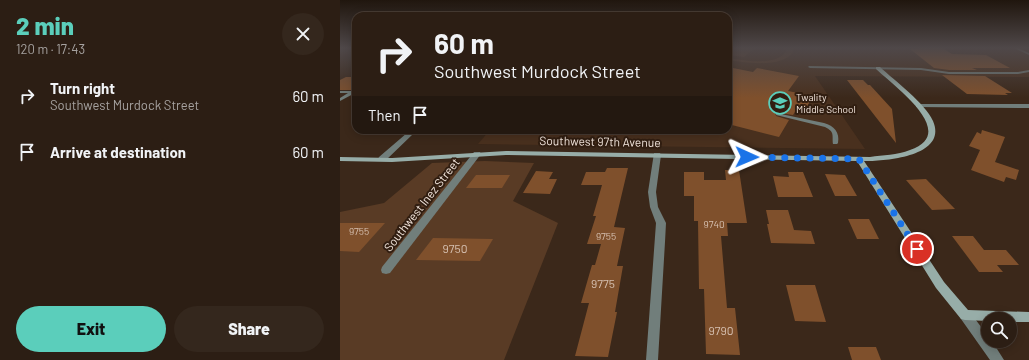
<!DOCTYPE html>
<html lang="en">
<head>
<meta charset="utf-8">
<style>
	body { margin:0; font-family:Barlow,sans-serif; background:#34271d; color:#f1f3f6; height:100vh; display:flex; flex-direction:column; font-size:15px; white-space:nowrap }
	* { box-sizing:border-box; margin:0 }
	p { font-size:13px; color:#a6a2a0 }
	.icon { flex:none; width:22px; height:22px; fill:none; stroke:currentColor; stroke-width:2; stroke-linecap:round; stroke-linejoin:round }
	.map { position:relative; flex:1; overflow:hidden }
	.side { display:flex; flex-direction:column; background:#2c1e14; width:340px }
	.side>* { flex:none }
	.guide { position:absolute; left:12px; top:12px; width:380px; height:122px; border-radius:12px; box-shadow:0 2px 10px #0003,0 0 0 1px #483c34; background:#2c1e14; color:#f1f3f6; overflow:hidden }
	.buttons { position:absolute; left:641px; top:312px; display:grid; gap:8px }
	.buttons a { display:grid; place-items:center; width:36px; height:36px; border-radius:50%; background:#2c1e14; box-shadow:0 2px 10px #0003,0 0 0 1px #483c34; font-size:20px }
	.pin { position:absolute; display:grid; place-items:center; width:34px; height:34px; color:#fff; margin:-17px; border:2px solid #fff; border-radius:50%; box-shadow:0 1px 4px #0007 }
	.me { position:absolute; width:44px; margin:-22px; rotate:91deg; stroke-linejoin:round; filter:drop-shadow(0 0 3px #0008) }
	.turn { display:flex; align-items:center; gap:14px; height:84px; padding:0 16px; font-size:18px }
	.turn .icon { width:52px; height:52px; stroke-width:2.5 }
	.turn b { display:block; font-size:28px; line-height:34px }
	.then { display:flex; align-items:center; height:38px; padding:0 16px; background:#0003; gap:8px; font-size:15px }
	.round { display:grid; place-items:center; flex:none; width:42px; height:42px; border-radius:21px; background:#34271d }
	.head { display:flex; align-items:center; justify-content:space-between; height:68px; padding:0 16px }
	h1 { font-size:24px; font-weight:800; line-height:30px; color:#5bcebb }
	.action { display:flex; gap:8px; margin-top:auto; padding:8px 16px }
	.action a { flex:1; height:46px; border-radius:24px; background:#5bcebb; color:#111; font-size:16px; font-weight:800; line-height:46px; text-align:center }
	.action a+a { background:#34271d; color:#f1f3f6 }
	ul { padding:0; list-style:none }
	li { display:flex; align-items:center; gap:12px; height:56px; padding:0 16px }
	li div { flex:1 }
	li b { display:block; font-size:15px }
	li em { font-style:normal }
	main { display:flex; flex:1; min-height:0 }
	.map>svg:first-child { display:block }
</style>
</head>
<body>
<main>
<section class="side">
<div class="head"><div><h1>2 min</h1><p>120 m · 17:43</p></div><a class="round"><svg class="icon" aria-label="close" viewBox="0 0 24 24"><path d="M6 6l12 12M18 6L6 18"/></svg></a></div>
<ul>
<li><svg class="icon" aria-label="right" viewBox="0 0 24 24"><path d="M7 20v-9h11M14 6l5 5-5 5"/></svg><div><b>Turn right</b><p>Southwest Murdock Street</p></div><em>60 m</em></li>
<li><svg class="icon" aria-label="arrive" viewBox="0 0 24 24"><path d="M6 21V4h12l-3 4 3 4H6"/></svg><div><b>Arrive at destination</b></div><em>60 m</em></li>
</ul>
<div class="action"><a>Exit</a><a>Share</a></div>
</section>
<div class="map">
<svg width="689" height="360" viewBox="0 0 689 360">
	<rect width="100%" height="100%" fill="#3b281a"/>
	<polygon fill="#49301e" points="388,48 689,48 689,77 475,76 525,149 138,144 150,130 388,130"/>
	<g fill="#593b25">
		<polygon points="388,48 415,48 404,57 388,55"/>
		<path d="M445,48H452L453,52C443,68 405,63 388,60V58C404,60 436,67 446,51Z"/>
		<polygon points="145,161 194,163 173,201 218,223 164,360 0,360 0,212 44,203 92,163"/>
	</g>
	<g fill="#7f502c">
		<polygon points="578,48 602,48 612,54 646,55 670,68 632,68 637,70 609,70 594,68 570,49 580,49"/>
		<polygon points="388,67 413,72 417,68 459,76 448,91 473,96 464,112 456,110 453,115 435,112 436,116 449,120 439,137 388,124"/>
		<polygon points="602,75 645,76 672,93 665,93 668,95 627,94"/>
		<polygon points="6,77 16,77 16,88 12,90 0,90 0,80"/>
		<polygon points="507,80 523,80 528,85 530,85 552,109 556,143"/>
		<polygon points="642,130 665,137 655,162 679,170 676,180 666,177 664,182 631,170 640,150 629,146 637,132 641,134"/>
		<polygon points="267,168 288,168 274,227 285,228 277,266 283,266 275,312 277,312 268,357 235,356 249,303 241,303 252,265 255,265 261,244 247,244 256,216 253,216 262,185 241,185 246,172 265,172"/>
		<polygon points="385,170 399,170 407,223 387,223 388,236 381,236 387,308 395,308 400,355 366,354 364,289 359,289 358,221 354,221 354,196 344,196 344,172 364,172 364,180 386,180"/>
		<polygon points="196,171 213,172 209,179 217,179 210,194 183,193"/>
		<polygon points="448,172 463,172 473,197 438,197 433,176 449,177"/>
		<polygon points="485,174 505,175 517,196 495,196"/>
		<polygon points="136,175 170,175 162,188 126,188"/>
		<polygon points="586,179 615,209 592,210 566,180"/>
		<polygon points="426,210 448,210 454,230 471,231 475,244 431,243 427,224 429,224"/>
		<polygon points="508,219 529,219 539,239 517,239"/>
		<polygon points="0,223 45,223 19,252 0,251"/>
		<polygon points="612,236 633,236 644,250 666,250 679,265 657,265 663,272 639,272"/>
		<polygon points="93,238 153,239 140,261 76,260"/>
		<polygon points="446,285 475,285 486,322 455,321"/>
		<polygon points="508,347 536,347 541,360 512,360"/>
	</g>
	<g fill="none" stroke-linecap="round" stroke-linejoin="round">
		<g fill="#717e7b" fill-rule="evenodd">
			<polygon points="674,48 678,48 689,53 689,55"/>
			<polygon points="469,66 581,68 609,72 678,72 689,70 689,72 678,74 609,74 581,70 470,68 468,67"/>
			<polygon points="16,89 15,93 0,101 0,98 8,93 0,93 0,91 12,91"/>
			<path d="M436,113L484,123C494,126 500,132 498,143L497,144H493C492,135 495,132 485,127L436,115Z"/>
		</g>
		<g fill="#717e7b" fill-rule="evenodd">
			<rect x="12" y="70" width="4" height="2"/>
			<polygon points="578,104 689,104 689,108 576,107 576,105"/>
			<polygon points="68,130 74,130 72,135 45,161 39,161 38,159 39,157 67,133"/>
			<polygon points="134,152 140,152 141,154 50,273 46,274 42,273 41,270 42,267"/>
			<polygon points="314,153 320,153 321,155 316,192 318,207 326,223 325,242 318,360 306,360 316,223 310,207 308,192"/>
			<polygon points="625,310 629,311 648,336 648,341 652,341 664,360 650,360 621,319 619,315 621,311"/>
		</g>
		<path fill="#97ada8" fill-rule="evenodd" d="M536,67H540C555,81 585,103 593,121C608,156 546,161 524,161L604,282L628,310L689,312V322H670V319H648V321L625,320L621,319L596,288L517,161L166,155L52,162L0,161V157L52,158L166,151L530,157C543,155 557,155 570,150C620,133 554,86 536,69Z"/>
	</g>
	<linearGradient id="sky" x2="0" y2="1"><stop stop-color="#20160e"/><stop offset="0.49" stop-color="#4f4849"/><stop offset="1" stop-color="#4f4849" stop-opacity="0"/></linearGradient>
	<rect width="689" height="98" fill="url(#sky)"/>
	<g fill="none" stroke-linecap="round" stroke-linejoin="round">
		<polyline stroke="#1a73e8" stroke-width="7" stroke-dasharray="0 12.6" points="407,157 519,159 577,249"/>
	</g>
	<defs>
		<g id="school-ring" transform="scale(1.15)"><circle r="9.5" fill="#311e11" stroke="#5bcebb" stroke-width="1.5"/><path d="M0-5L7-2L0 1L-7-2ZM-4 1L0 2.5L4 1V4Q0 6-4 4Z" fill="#5bcebb"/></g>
	</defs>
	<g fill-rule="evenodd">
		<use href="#school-ring" x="440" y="103"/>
	</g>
	<g text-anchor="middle" stroke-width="4" stroke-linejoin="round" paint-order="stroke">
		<g font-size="10" fill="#f3e6dd" stroke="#311e11" text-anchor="start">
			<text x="456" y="101">Twality<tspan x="456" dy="12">Middle School</tspan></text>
		</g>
		<g font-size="10" fill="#d6c0b1">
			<text x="374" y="228">9740</text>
			<text x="19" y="235">9755</text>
			<text x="266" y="240">9755</text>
		</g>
		<g font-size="12" fill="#f3e6dd" stroke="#311e11">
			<text transform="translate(260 142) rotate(1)" y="4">Southwest 97th Avenue</text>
			<text transform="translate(82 205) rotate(-52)" y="4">Southwest Inez Street</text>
		</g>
		<g font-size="12" fill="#d6c0b1">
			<text x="115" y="253">9750</text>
			<text x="263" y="288">9775</text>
			<text x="381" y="335">9790</text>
		</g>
	</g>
</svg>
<div class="buttons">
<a><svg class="icon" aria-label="search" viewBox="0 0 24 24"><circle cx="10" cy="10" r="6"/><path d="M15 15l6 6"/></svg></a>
</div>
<div class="pin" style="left:577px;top:249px;background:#d93025"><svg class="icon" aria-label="arrive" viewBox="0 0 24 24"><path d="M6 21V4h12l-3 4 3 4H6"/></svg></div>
<svg class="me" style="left:407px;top:157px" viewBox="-20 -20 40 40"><path d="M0-17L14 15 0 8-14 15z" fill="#1a73e8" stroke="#fff" stroke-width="4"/></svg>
<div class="guide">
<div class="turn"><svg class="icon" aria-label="right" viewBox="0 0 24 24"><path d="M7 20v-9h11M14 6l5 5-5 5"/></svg><div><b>60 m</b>Southwest Murdock Street</div></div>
<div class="then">Then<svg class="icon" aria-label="arrive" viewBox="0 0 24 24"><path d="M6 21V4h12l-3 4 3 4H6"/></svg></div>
</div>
</div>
</main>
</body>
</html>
